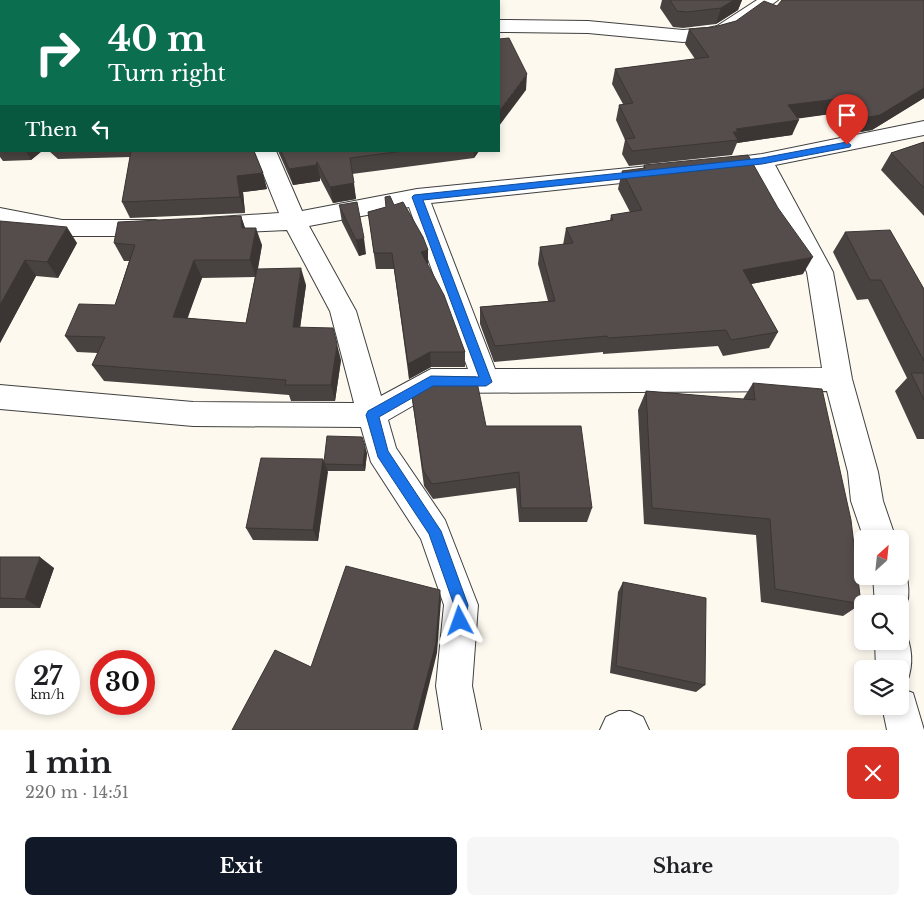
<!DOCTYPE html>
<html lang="en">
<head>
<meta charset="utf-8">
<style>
	body { margin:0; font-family:"Libre Baskerville",serif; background:#f6f6f6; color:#202124; height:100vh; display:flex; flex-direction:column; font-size:19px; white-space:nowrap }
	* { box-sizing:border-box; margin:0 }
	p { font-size:16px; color:#757577 }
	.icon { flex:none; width:28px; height:28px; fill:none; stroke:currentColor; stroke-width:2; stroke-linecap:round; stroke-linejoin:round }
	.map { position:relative; height:730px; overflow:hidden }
	.drawer { display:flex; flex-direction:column; background:#fff; flex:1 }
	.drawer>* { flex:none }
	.guide { position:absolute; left:0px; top:0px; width:500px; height:152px; box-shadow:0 2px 8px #0003; background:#0b6e4f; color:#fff; overflow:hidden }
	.needle { width:32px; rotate:27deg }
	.buttons { position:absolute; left:854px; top:530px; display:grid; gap:10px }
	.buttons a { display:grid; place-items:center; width:55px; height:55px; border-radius:8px; background:#fff; box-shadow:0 2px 8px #0003; font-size:25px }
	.speed { position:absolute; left:15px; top:650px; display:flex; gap:10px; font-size:25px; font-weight:700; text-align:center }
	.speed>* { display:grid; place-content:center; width:65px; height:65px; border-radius:50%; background:#fff; box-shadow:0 2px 8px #0003; line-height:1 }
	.speed small { font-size:12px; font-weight:400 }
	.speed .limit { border:8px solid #d22; background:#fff; color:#111 }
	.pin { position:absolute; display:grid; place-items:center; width:42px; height:42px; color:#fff; margin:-51px -21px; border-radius:50% 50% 50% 0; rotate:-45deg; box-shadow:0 0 5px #0007 }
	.pin .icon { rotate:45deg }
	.me { position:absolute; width:55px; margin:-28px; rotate:356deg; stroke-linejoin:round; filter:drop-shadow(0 0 4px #0008) }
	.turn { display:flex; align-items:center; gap:18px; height:105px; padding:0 25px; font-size:22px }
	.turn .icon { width:65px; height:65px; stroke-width:2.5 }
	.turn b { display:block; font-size:35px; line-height:42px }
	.then { display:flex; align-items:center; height:48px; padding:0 25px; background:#0003; gap:10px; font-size:19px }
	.round { display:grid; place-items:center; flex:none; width:52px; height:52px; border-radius:8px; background:#f6f6f6 }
	.headline { display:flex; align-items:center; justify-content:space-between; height:85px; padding:0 25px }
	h1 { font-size:30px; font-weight:800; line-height:38px }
	.cta { display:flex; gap:10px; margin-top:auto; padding:10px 25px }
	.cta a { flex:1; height:58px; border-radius:8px; background:#111827; color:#fff; font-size:20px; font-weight:800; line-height:58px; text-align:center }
	.cta a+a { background:#f6f6f6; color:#202124 }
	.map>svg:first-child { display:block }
</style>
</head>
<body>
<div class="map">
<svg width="924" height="730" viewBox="0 0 924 730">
	<rect width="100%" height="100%" fill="#fdf9ef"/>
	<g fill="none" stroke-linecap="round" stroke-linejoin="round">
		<g stroke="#404040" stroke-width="2">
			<g id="minor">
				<polygon points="197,0 216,0 217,1 198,1"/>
				<polygon points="757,0 778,0 731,34 709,40 683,42 588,33 499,32 499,20 588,21 683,30 708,28 717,26"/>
				<rect x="0" y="72" width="1" height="12"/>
				<path d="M924,121V135L775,165L833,272L852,379L878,472L883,501L896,539H864L851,501L848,472L827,391L435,393L388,420L396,448L445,520L478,605L472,686L481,730H443L436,686L444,605L421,539L371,462L361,427L193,426L0,409V385L193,402L354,403L330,311L287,230L205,234L197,232L193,226L197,220L205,218L279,213L254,151H276L302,211L417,189L659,165L667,167L670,172L667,177L659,179L431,203L495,369L822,368L807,272L755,169L716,173L708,171L705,166L708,161L762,154ZM409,207L468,369H431L381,396L356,311L309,226Z"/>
				<polygon points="0,208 62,220 155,220 163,222 167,228 163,234 155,236 62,236 0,224"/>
				<path d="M900,564C911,576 910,601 904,616L900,618V604H875L873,576H900Z"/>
				<path d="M900,627L904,629C912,646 914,664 907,682L900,684V669H876L875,641H900Z"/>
				<polygon points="900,688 913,693 924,730 887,730 882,706 900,706"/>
				<polygon points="619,711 630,711 643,717 649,730 600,730 606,717"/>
			</g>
		</g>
		<use href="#minor" fill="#fff" fill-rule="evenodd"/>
	</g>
	<g fill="#484240" fill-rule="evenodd">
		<polygon points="231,0 435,0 435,1 232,1"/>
		<polygon points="662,0 742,0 738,10 716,24 683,28 673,27 660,8"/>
		<polygon points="924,0 924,98 872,130 860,132 845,112 798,118 792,135 737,143 732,155 629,166 622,154 625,140 616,120 619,105 623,104 612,84 615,69 695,59 685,44 689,29 714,27 736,21 777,6"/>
		<polygon points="1,126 1,151 42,151 31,160 3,161 0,157 0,129"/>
		<polygon points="924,142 924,216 881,170 891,153"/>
		<polygon points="49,151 254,151 267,189 243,192 245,213 130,218 122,202 130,157 58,159"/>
		<polygon points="278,151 479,151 474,158 352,174 356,199 333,203 320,178 320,181 293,185"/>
		<polygon points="644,165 803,274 751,284 778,332 769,348 723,356 718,346 603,354 603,352 494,362 480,324 480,307 548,301 538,264 540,247 563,245 566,228 610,220 611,215 630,212 618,189 622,171 643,169"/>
		<polygon points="339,205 366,254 359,256 342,222"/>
		<polygon points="394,205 428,250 428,266 465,352 465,367 431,367 409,379 394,269 376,269 368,212"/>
		<path d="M241,216L245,228L262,245L258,269L306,285L300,327L341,360L335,401H291L289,395L104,381L92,365L98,353L77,352L65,336L115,305L129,261H124L114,243ZM255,277L246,323L187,318L202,278Z"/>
		<polygon points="0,221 77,243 58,278 36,276 0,343"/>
		<polygon points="845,232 924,289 924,439 917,439 895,391 907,378 868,299 857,300 833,252"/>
		<polygon points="753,383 861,604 843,616 761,602 756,535 644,524 638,410 646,391 743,399"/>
		<polygon points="411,390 486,426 592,508 587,522 519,522 516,488 433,499 424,486"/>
		<polygon points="367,453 365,471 327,471 318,541 253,540 246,528 323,459 324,462"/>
		<polygon points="0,557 54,568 40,608 0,608"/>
		<polygon points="623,582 705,685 696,692 610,673 618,592"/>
	</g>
	<g fill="#3b3634">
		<rect x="245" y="0" width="7" height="1"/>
		<polygon points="734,0 742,0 738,10 716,24 721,8"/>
		<polygon points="0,50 1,50 1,67 0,68"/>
		<polygon points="527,74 526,90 499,126 499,111"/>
		<polygon points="924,88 924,98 872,130 860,132 869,117"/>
		<polygon points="853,97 845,112 781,121 788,105"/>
		<polygon points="799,120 792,135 737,143 738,140 733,132 736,129"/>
		<polygon points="26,151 42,151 31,160"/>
		<polygon points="474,151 479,151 474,158"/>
		<polygon points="317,162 320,178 320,181 293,185 289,169"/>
		<polygon points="263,173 267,189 243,192 245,213 240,197 237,176"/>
		<polygon points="354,183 356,199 333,203 330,187"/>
		<polygon points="241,216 247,234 242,228"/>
		<polygon points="67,227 77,243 58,278 47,262"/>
		<polygon points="256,228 262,245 256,277 250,260"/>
		<polygon points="364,238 366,254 359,256 356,240"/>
		<polygon points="428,250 428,266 421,252"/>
		<polygon points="813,257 803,274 735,287 743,270"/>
		<polygon points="25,260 36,276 0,343 0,305"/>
		<polygon points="194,260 202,278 182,334 173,317"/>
		<polygon points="301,268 306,285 298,343 293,327"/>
		<polygon points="337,344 341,360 335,401 331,385"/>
		<polygon points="430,352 431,367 409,379 408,364"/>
		<polygon points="365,446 367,453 365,471 363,465"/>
		<polygon points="323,459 328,472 318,541 313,530"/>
		<polygon points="40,557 54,568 40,608 25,599"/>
		<polygon points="440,590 441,601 437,653 418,730 413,730"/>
	</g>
	<g fill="#544d4b" stroke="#3b3634">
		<polygon points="0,0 30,0 32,1 1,1 1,50 0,50"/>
		<polygon points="71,0 178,0 178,1 72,1"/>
		<polygon points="257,0 435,0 435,1 258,1"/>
		<polygon points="670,0 734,0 721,8 687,12 677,11"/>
		<polygon points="782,0 924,0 924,88 880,115 869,117 853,97 788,105 799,120 736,129 738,132 733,132 738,140 632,151 625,139 635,138 619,105 633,103 615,69 709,57 689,29 714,27 736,21 764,1 777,6"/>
		<polygon points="509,38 527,74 499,111 499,39"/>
		<polygon points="1,126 1,145 0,145 0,129"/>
		<polygon points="924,142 924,188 891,153"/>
		<polygon points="131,151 254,151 263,173 237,176 240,197 122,202"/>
		<polygon points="281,151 403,151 350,158 354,183 330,187 317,162 316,165 289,169"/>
		<polygon points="748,155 778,208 813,257 743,270 778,332 731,340 726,330 608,338 607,336 495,346 480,307 555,301 540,247 573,243 566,228 613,220 611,215 642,210 622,171 645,168 644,165"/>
		<polygon points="390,196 394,205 403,202 423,237 428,250 421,252 444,295 465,352 430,352 408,364 392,253 374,253 368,212 386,207 385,197"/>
		<polygon points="357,202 364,238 356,240 339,205"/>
		<polygon points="241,216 242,228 256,228 250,260 194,260 173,317 246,323 257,269 301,268 293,327 333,328 337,344 331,385 285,385 286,380 92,365 105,337 65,336 79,304 115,305 135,245 114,243 118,222"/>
		<polygon points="0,221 67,227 47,262 25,260 0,305"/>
		<polygon points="890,230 924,289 924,361 881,280 870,280 845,232"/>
		<polygon points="911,373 924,373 924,400"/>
		<polygon points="435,377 476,377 486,426 581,426 592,508 521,508 519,472 432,484 423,470 411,390"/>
		<polygon points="753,383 822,389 851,520 861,604 775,589 770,519 652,508 646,391 755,400"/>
		<polygon points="327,436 362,437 365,446 363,465 325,464 324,462"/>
		<polygon points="261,458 323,459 313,530 246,528"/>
		<polygon points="0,557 40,557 25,599 0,598"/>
		<polygon points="346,566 440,590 436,643 413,730 232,730 275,650 311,667"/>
		<polygon points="623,582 706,598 705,685 616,666"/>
	</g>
	<polygon fill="#1a73e8" stroke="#114b97" points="847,142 851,145 850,147 762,164 423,200 492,382 486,386 433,386 379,417 388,451 441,531 468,605 465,626 460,628 455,626 453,621 454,605 429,534 378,457 366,415 368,411 431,376 479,377 412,197 414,195 762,158"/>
</svg>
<div class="buttons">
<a><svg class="needle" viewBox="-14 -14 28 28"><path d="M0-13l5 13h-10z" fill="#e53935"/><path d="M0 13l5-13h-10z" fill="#757577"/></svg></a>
<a><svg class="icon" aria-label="search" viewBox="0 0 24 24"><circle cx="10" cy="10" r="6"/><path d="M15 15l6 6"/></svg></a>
<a><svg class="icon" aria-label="layers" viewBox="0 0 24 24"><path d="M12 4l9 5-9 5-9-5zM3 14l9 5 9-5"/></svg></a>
</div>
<div class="speed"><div>27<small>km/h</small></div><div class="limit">30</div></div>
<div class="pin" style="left:847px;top:145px;background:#d93025"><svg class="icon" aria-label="arrive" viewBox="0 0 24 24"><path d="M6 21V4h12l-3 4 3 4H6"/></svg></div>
<svg class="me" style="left:460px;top:621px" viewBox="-20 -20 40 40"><path d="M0-17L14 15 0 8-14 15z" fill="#1a73e8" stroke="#fff" stroke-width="4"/></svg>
<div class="guide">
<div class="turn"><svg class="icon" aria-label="right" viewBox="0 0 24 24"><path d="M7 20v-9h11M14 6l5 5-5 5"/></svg><div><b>40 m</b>Turn right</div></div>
<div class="then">Then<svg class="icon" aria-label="left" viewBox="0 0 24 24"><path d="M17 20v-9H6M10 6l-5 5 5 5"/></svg></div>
</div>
</div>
<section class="drawer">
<div class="headline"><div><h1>1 min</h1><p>220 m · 14:51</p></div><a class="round" style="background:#d93025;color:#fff"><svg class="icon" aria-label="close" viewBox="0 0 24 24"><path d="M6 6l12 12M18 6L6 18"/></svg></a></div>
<div class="cta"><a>Exit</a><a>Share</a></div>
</section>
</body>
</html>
